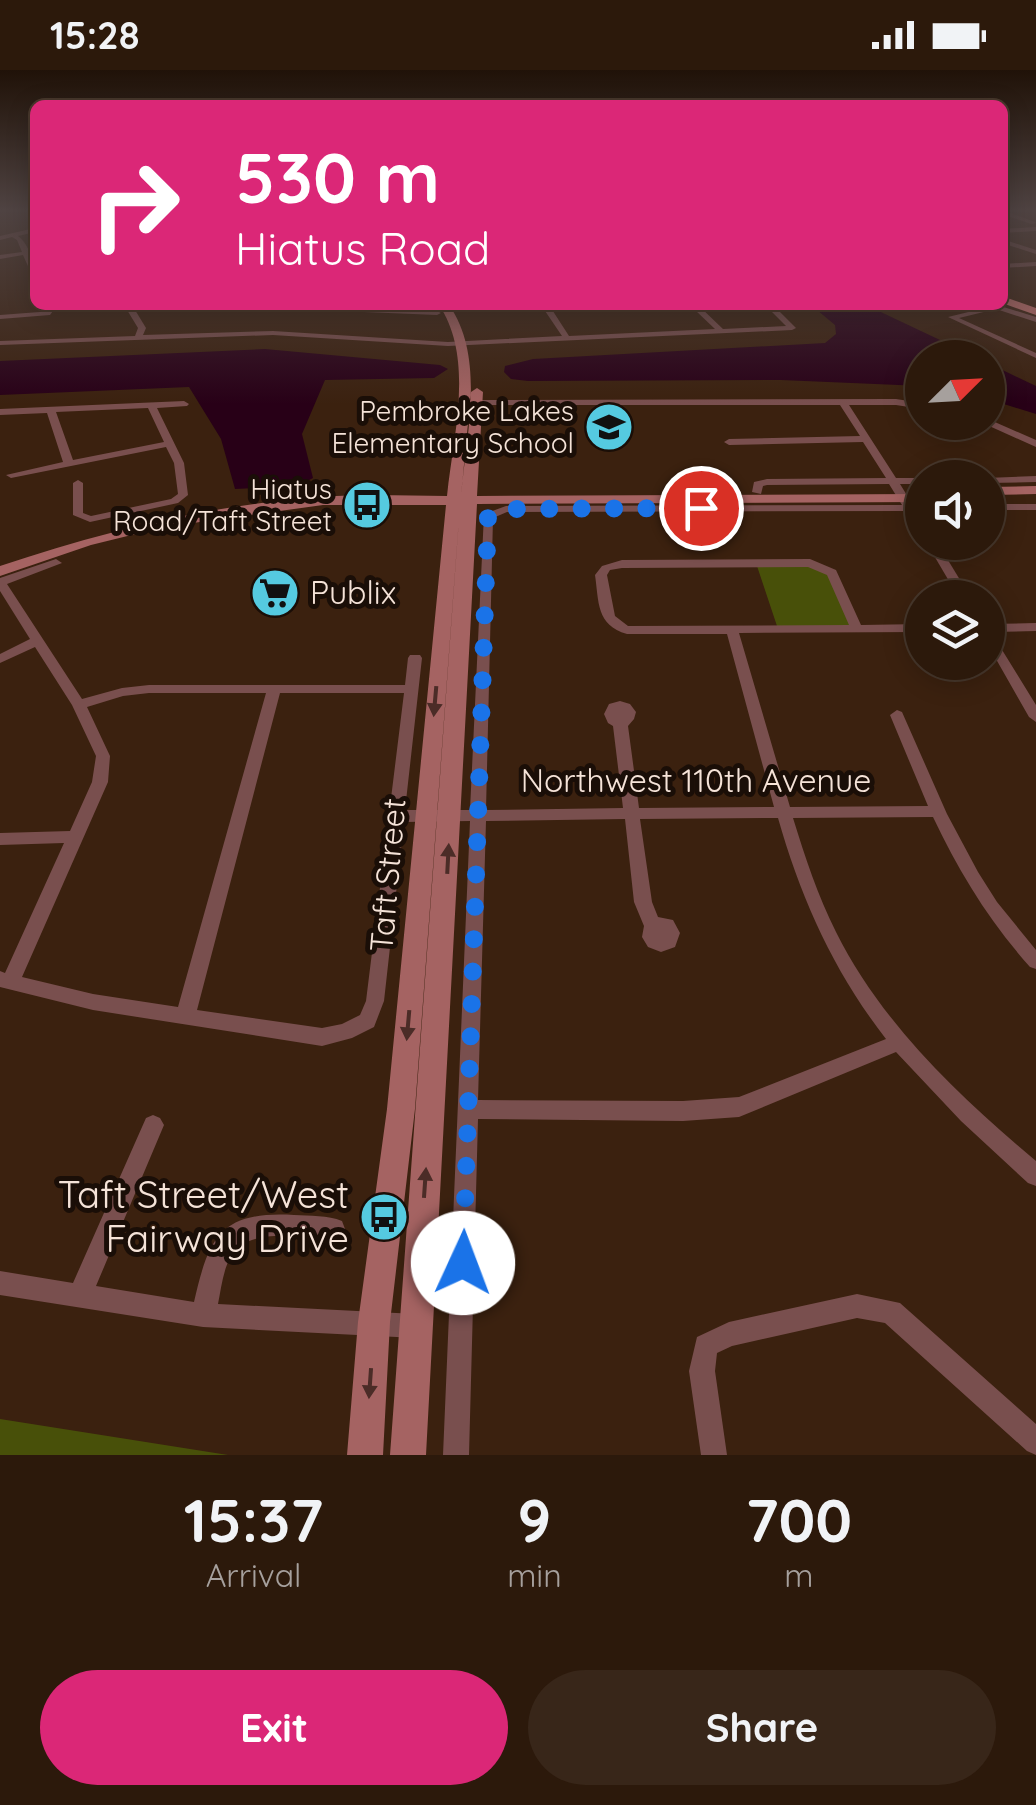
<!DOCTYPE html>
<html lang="en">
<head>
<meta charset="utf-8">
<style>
	body { margin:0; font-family:Quicksand,sans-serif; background:#382619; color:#f1f3f6; height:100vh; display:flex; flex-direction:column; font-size:38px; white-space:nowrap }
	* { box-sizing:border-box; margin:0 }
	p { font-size:32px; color:#a6a09d }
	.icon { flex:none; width:55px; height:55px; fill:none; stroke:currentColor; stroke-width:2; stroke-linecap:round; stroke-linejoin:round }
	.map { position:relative; height:1385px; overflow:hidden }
	.drawer { display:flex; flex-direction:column; background:#2c190b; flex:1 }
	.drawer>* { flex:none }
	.top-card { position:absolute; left:30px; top:30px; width:978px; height:210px; border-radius:15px; box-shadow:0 5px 25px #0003,0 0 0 2px #48382c; background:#db2777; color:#fff; overflow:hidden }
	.needle { width:65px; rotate:66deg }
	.buttons { position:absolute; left:905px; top:270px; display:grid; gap:20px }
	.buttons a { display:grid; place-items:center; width:100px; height:100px; border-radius:50%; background:#2c190b; box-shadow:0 5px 25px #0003,0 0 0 2px #48382c; font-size:50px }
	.pin { position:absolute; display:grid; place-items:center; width:85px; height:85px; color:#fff; margin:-42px; border:5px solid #fff; border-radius:50%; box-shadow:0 2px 10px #0007 }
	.me { position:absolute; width:110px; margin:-55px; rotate:2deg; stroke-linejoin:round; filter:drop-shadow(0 0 8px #0008) }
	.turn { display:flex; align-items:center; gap:35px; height:210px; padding:0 40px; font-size:45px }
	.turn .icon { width:130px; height:130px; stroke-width:2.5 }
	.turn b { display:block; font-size:70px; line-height:85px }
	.eta { display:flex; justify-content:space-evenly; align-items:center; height:170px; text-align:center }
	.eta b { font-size:60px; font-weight:700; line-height:70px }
	.action { display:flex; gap:20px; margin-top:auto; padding:20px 40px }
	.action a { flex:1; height:115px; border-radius:60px; background:#db2777; color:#fff; font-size:40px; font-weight:700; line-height:115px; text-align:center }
	.action a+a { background:#382619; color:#f1f3f6 }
	.status { display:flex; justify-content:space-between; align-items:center; height:70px; padding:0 50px; background:#2c190b; direction:ltr }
	.status svg { height:28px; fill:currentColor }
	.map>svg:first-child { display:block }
</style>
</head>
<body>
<div class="status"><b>15:28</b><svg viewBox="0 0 49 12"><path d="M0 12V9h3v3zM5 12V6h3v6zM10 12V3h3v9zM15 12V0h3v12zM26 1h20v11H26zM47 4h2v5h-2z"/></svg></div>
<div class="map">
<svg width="1036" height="1385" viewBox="0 0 1036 1385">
	<rect width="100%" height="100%" fill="#3b210f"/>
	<g fill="#485009">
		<polygon points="756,493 810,493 832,503 857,559 778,559"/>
		<polygon points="0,1349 228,1385 0,1385"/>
	</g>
	<g fill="#280017">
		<polygon points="811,235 866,235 976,287 922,288 922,316 781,310 528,311 511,309 504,302 505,296 533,289 825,273 836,264 835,255"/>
		<polygon points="265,279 440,295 448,299 434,308 325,310 302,364 313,408 298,416 235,419 221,369 189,317 0,325 0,291"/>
		<polygon points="988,293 1036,316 1036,344 988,329"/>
	</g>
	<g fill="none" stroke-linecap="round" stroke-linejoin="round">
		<g fill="#794f4e" fill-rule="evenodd">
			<polygon points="1002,140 1035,152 1036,153 1031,154 1002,144"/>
			<polygon points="1036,157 1036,161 1002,163 1002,159"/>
			<path d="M35,158V162L18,166C29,174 35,194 35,207L32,205L23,185L0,189V185L22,182L17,170L12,167L0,170V166Z"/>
			<polygon points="1002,169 1036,180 1036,184 1002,173"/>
			<polygon points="1036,192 1036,196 1002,198 1002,194"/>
			<polygon points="124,235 132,235 146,258 143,265 273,261 448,272 562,266 541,235 549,235 569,266 715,259 695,240 639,242 619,235 639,238 698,235 723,259 786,256 765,235 773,235 796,258 792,260 448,276 273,265 0,275 0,271 135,266 138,258"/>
			<polygon points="204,235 297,235 437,241 441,243 437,245 291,239 220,241"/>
			<polygon points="997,235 1036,247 1036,252 996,239 959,248 1036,283 1036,288 948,247"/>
			<polygon points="53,241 50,245 0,249 0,245"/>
			<path d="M896,329L922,333V339L896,335H849L896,408H922V414H900L913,435H922V441H917L922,450V461L918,460L906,441L507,442L493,448L486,740L623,738L613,656L608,653L604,644L609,634L620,631L630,634L636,642L634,649L628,656L639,738L774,737L727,564H627C596,555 599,532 595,505L602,496L622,490L810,489L836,500L861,555L922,554V562L739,563L790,737L928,736L890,645L897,640L902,642L947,744L978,802L997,832L1036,880V899L1030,897C989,851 959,802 933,747L793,748C805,787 818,826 836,862C882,954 959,1026 1036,1091V1116L1028,1113L961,1051L896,982L739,1047L683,1051L478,1049L469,1385H443L470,751L404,752L384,931L374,957L352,968L322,976L93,940L0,917V901L5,903L64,773L0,775V763L70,761L92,712L96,686L72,635L35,577L0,593V584L30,569L0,521V508L56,489L62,493L7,514L82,629L122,618L149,615H405L408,588L410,585H420L422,588L405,740H470L484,444L506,436L902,435L889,414L767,415L763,416L761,424L752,422L754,412L767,409L886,408L863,372L729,375L724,372L729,369L860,366L840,335H466L463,334V330ZM808,497L827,505L849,555L628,556L615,546L607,505L610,500L622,498ZM149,623H266L178,937L93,924L22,907L108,712L110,686L87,637L123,626ZM280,623H404L366,931L360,945L342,954L322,958L197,940ZM778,748C801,829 834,902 886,969L739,1027L683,1031L478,1030L486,751L625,749L634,832L644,856L642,867L648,877L661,882L675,877L680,863L673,850L658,847L652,832L640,749Z"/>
			<path d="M184,331L189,334L187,336L157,338L184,393L188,425L178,433L90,452L73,445V413L78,410L83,413V443L91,446L171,429L178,424L174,393L166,377L11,408L6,405L63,392L47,343L0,345V339ZM148,338L164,372L73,390L56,342Z"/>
			<polygon points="988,349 1036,370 1036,377 987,355 964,367 956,365 977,352 988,352"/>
			<polygon points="1036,406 1036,412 988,413 986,408"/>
			<rect x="988" y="434" width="48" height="6"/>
			<polygon points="926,472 937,472 971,528 959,528"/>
			<polygon points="1036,553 1036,561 991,562 1036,635 1036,652 1029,647 988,575 988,554"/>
			<path d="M153,1045L160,1048L164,1055L96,1216L194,1232C209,1166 221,1141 294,1145C310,1146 328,1145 342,1151L345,1159L342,1167L334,1170C303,1168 248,1155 230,1188C223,1201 221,1219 218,1234L416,1244L425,1247L428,1256L425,1265L416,1268L203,1257L0,1225V1201L73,1213L146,1048Z"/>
			<polygon points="857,1224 900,1233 1036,1354 1036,1385 1027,1381 885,1253 857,1248 732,1276 717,1283 715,1301 727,1385 701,1385 689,1301 697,1267 729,1252"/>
		</g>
		<g fill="#a56362" fill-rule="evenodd">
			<path d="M439,235H449C486,288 466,365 461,426L471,322L477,318L483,322L477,426L922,424V432L477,434L426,1385H390L460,435L415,1039L390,1252L383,1385H347L358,1252L387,1039L446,435H323L164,457L91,475L0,506V496C105,461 213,434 323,427C364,424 406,426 447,426C453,366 475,289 439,235Z"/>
			<polygon points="1036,416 1036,424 988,425 988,417"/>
		</g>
		<polygon fill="#c77371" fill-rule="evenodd" points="1002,226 1036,238 1036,245 1002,233"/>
	</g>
	<defs><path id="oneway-solid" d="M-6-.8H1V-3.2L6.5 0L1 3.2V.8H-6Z" transform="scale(2.5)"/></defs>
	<g fill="#4b2c27">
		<use href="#oneway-solid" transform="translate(435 631) rotate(95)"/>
		<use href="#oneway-solid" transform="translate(448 789) rotate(-87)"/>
		<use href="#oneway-solid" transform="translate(408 955) rotate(95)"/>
		<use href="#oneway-solid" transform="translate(425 1113) rotate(-86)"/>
		<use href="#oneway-solid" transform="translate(370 1313) rotate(94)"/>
	</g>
	<linearGradient id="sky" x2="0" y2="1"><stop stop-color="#201208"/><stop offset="0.42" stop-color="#4f4342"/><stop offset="1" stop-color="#4f4342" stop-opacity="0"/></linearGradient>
	<rect width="1036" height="334" fill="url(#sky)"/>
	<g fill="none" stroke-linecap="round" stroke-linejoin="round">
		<polyline stroke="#1a73e8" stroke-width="18" stroke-dasharray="0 32.4" points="463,1193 488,446 506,439 701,438"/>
	</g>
	<defs>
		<g id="school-disc" transform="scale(2.5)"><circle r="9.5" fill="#55cae0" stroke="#1a0e07"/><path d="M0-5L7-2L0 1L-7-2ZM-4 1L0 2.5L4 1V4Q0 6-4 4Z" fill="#111"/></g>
		<g id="bus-disc" transform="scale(2.5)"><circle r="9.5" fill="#55cae0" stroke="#1a0e07"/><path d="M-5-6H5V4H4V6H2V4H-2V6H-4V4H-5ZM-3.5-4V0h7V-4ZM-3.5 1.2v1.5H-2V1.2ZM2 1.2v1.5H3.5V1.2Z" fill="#111"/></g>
		<g id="supermarket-disc" transform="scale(2.5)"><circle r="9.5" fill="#55cae0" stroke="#1a0e07"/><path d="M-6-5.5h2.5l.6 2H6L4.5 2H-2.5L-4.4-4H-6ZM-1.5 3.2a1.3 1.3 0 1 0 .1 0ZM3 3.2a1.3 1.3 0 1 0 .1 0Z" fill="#111"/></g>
	</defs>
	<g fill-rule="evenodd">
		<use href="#school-disc" x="609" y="357"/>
		<use href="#bus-disc" x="367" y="435"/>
		<use href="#supermarket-disc" x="275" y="523"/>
		<use href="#bus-disc" x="384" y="1147"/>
	</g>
	<g text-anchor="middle" stroke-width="10" stroke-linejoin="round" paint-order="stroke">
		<g font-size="28" fill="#f5e3d8" stroke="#1a0e07" text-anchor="end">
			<text x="574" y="351">Pembroke Lakes<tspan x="574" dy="32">Elementary School</tspan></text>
			<text x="332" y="429">Hiatus<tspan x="332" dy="32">Road/Taft Street</tspan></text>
		</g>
		<g font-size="32" fill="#f5e3d8" stroke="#1a0e07" text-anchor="start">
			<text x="310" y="534">Publix</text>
		</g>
		<g font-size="32" fill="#f5e3d8" stroke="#1a0e07">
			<text x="696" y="722">Northwest 110th Avenue</text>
			<text transform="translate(388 805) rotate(-85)" y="11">Taft Street</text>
		</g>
		<g font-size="38" fill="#f5e3d8" stroke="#1a0e07" text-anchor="end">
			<text x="349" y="1138">Taft Street/West<tspan x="349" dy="44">Fairway Drive</tspan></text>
		</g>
	</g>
</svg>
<div class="buttons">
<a><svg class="needle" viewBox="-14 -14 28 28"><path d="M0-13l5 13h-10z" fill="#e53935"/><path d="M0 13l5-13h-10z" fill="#a6a09d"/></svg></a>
<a><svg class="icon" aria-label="sound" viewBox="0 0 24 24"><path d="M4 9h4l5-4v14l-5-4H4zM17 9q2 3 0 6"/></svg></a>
<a><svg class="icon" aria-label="layers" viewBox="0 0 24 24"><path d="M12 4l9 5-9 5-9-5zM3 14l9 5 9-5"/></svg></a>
</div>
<div class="pin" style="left:701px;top:438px;background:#d93025"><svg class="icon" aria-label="arrive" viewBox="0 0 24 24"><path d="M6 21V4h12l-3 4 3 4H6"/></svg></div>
<svg class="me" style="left:463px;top:1193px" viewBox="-20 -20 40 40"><circle r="19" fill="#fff"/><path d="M0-13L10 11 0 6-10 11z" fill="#1a73e8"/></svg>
<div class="top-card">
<div class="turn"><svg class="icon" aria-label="right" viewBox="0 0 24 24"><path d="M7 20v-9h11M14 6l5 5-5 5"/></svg><div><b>530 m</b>Hiatus Road</div></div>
</div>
</div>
<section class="drawer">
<div class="eta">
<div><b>15:37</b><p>Arrival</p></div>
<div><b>9</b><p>min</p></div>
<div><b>700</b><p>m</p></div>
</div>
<div class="action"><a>Exit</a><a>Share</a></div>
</section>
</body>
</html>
